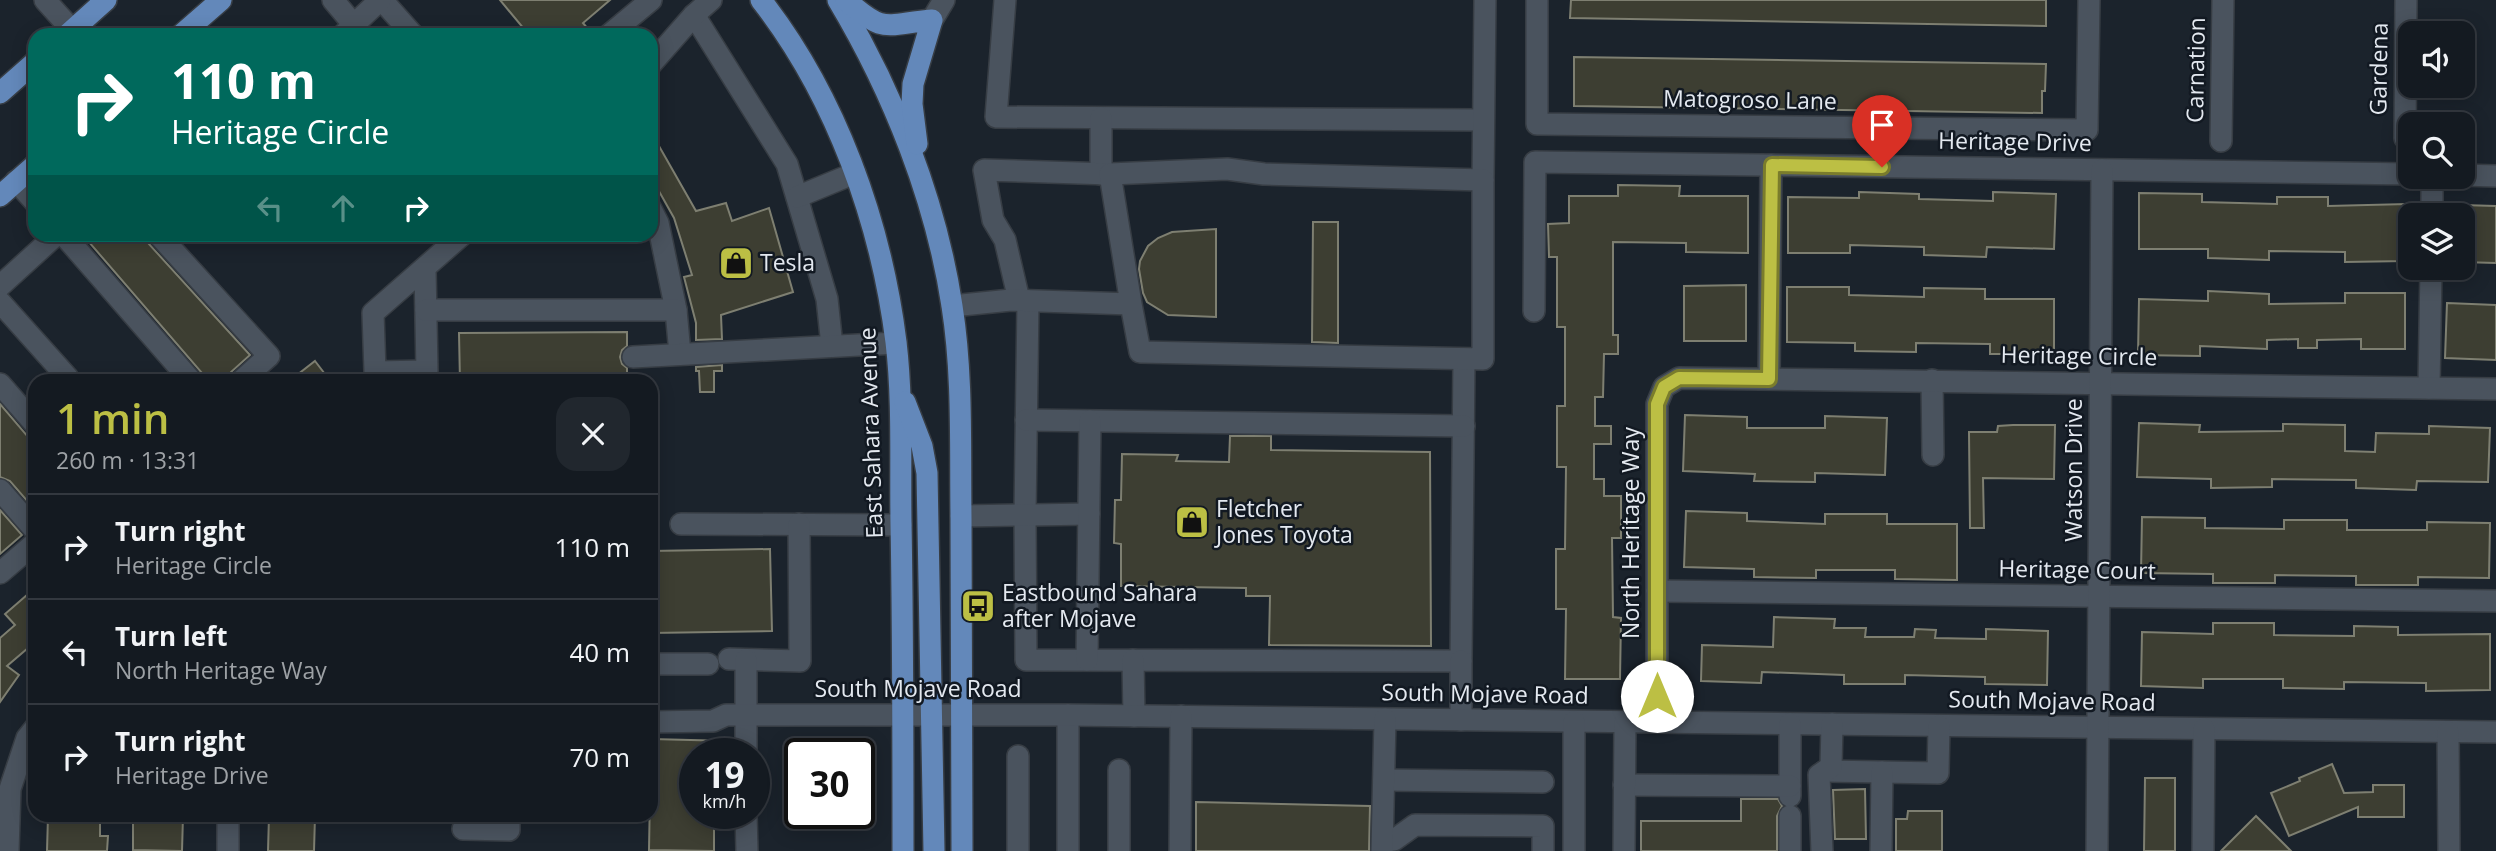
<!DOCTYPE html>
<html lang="en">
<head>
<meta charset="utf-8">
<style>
	body { margin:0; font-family:"Open Sans",sans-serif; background:#21272e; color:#f1f3f6; height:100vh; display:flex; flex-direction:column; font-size:26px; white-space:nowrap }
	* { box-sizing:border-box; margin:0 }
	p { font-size:23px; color:#9da1a5 }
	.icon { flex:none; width:38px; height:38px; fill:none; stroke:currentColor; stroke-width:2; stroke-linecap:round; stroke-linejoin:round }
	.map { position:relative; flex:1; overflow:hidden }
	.drawer { position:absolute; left:28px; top:374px; width:630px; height:448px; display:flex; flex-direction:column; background:#141a21; border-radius:21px; box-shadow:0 4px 18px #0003,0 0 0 2px #33383f }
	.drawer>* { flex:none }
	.hud { position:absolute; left:28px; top:28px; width:630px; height:214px; border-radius:21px; box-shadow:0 4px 18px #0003,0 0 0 2px #33383f; background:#00695c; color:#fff; overflow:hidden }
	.controls { position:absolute; left:2398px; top:21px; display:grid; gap:14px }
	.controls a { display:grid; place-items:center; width:77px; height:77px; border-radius:14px; background:#141a21; box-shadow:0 4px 18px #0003,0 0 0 2px #33383f; font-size:35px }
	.speed { position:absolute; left:679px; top:738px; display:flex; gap:14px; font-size:35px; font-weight:700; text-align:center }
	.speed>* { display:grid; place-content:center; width:91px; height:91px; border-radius:50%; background:#141a21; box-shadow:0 4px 18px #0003,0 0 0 2px #33383f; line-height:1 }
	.speed small { font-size:18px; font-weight:400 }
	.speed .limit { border:4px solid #111; border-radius:10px; background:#fff; color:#111 }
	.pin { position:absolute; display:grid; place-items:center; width:60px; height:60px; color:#fff; margin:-72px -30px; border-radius:50% 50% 50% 0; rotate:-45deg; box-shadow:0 0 7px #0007 }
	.pin .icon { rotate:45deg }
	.me { position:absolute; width:77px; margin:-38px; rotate:0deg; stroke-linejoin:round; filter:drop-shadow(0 0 5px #0008) }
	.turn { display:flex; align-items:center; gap:24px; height:147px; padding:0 28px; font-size:32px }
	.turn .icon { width:91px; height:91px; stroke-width:2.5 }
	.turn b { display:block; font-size:49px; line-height:60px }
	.lanes { display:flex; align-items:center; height:66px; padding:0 28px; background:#0003; justify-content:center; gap:35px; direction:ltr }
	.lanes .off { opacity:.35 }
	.round { display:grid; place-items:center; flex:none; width:74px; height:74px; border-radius:21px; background:#21272e }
	.overview { display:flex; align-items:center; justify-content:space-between; height:119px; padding:0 28px }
	h1 { font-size:42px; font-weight:600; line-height:52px; color:#bcbf44 }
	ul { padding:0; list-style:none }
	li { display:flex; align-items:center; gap:21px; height:105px; padding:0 28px; border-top:2px solid #33383f }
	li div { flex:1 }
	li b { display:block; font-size:26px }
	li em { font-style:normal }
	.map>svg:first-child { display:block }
</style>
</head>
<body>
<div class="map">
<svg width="2496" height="851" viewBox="0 0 2496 851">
	<rect width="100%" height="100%" fill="#1b232c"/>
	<g fill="#3d3e32" stroke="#7e7f71" stroke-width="2">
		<polygon points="500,0 610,0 583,23 593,35 529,35"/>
		<polygon points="1571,0 2046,0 2046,26 1570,18"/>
		<polygon points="1574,57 2046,64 2045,91 2042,91 2042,113 1574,106"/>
		<polygon points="651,132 696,211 726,203 732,221 769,208 793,292 721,315 722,339 696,340 696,323 684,277 692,275 674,218 651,177"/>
		<polygon points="1618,185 1680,186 1679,196 1748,196 1748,253 1686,252 1686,243 1613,242 1613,335 1618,335 1618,354 1604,354 1603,397 1595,397 1595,426 1611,426 1611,444 1594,444 1594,479 1604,479 1604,496 1621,496 1621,538 1612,538 1613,617 1621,618 1620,679 1565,679 1566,609 1556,609 1556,549 1565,549 1566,467 1557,467 1557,406 1565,406 1565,327 1557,327 1557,257 1549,257 1548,224 1569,223 1569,196 1618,196"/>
		<polygon points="1859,192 1919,194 1919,199 1993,201 1993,192 2056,194 2054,249 1987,247 1986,257 1924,255 1924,247 1850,245 1850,253 1788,253 1788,197 1859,198"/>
		<polygon points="2139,193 2202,194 2202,202 2277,204 2277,197 2328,197 2328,206 2407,204 2406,261 2345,262 2345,252 2269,251 2269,260 2208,258 2208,249 2139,249"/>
		<polygon points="2462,205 2496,206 2496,263 2462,262"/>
		<polygon points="1313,222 1338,222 1338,343 1312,342"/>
		<polygon points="1216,229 1216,317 1168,315 1147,302 1143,293 1139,269 1140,261 1148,246 1158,238 1172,232"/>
		<polygon points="82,234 145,234 148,243 250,355 231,372 227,382 206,382 202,373"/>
		<polygon points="1746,285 1746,341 1684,341 1684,286"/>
		<polygon points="1787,287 1849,287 1849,295 1924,297 1924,288 1985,289 1985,299 2054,299 2054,354 1990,354 1990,344 1916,343 1916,352 1855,351 1855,343 1787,342"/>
		<polygon points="2208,291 2269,294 2269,304 2345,303 2345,293 2405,293 2405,349 2361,349 2361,339 2317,340 2317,348 2298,348 2298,339 2267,340 2267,349 2200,346 2200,356 2138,355 2139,299 2208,301"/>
		<polygon points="2447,303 2496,305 2496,360 2445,358"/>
		<polygon points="627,332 627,346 622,350 620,357 622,364 627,368 627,382 460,382 459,333"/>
		<polygon points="315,361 331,382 288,382"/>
		<polygon points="722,365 722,371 714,371 714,392 700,392 699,371 696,371 696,367"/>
		<polygon points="0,404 35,445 35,510 10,481 0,477"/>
		<polygon points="1685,415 1747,417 1747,428 1825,428 1825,416 1887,418 1885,475 1815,473 1815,482 1754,481 1755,474 1683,471"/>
		<polygon points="2139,423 2200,425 2199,432 2283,431 2283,424 2345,425 2345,451 2375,452 2376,433 2429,434 2429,426 2490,428 2488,482 2417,481 2416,490 2356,488 2356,480 2272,479 2272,487 2211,488 2211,479 2137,477"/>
		<polygon points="2013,425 2055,425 2054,479 1983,478 1984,528 1970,528 1969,432 1997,432 1998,426"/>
		<polygon points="1230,436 1271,436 1271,450 1430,452 1431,646 1269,645 1270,596 1246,596 1246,588 1121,586 1121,544 1114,543 1115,500 1121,500 1122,454 1178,455 1176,461 1229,462"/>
		<polygon points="0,510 22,535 0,554"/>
		<polygon points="1686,511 1747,513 1747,521 1825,524 1825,514 1887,514 1887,524 1957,524 1957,580 1895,579 1895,570 1816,570 1816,578 1754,577 1754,569 1684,567"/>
		<polygon points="2142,517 2205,518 2205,528 2284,529 2284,520 2347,520 2347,530 2427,530 2427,522 2490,523 2489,578 2418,577 2418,585 2356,585 2356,576 2275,575 2275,583 2213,583 2213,574 2141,573"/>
		<polygon points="770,549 772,631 651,633 651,551"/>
		<polygon points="35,588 35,642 7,666 19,675 0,702 0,638 15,625 5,614"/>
		<polygon points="1774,617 1835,619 1834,628 1866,628 1865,637 1914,637 1915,629 1936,630 1935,638 1986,639 1986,629 2048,631 2047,685 1985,684 1985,677 1905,675 1905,684 1844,684 1844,675 1762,672 1761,683 1701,681 1702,645 1773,647"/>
		<polygon points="2213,623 2274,623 2274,635 2354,636 2354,626 2398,627 2398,635 2490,634 2490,690 2426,691 2426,683 2344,682 2344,689 2283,688 2283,679 2203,679 2203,688 2141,686 2142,632 2213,634"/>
		<polygon points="651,739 730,741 729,754 695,754 695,814 714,814 714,851 649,850"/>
		<polygon points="2332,764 2344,793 2373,792 2373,785 2404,785 2404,817 2358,817 2358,807 2289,836 2271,793 2300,781 2299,778"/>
		<polygon points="2145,778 2175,778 2175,851 2144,851"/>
		<polygon points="1865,789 1866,839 1835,839 1833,790"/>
		<polygon points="1741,799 1778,799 1782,806 1777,816 1777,851 1641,851 1641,821 1741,821"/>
		<polygon points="1196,802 1370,806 1369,851 1196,851"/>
		<polygon points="1908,811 1942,811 1942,851 1896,851 1896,819 1907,819"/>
		<polygon points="48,816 100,816 100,836 108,836 107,851 47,851"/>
		<polygon points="133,816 183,816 182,851 133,850"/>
		<polygon points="269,816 315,816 314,851 268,851"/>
		<polygon points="2256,816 2291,851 2221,851"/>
	</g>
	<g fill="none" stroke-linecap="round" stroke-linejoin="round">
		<g stroke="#373d44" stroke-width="24">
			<g id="minor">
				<polyline points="45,0 72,30"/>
				<polyline points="333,0 354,25"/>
				<polyline points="382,0 413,35"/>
				<polyline points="1005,0 996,117 1483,120"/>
				<polyline points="1537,0 1537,124 2087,130 2089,0"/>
				<polyline points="694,15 787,164 827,299 832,346"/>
				<polyline points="932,20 944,0"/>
				<polyline points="343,35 380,0"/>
				<polyline points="609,35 651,0"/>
				<polyline points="651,64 694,15 711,0"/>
				<polyline points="1101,118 1101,174"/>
				<polyline points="2405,138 2406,0"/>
				<polyline points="2221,141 2223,0"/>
				<polyline points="2462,175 2496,176"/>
				<polyline points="1483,180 1485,0"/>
				<polyline points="16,181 35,202"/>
				<polyline points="797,197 855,173"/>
				<polyline points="651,209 658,223 676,310"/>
				<polyline points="2432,215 2432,177"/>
				<polyline points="63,234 192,382"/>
				<polyline points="158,234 269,356 240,382"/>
				<polyline points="425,269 427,371 375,372 373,313 463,234"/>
				<polyline points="0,286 57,234"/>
				<polyline points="1019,300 1005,240 993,220 984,170 1110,174"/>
				<polyline points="1028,301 1025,515 1026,660 1461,661 1464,359"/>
				<polyline points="0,302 68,378"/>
				<polyline points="952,306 1011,300 1131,304 1110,174 1227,169 1264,174 1483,180 1483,359 1140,352 1131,304"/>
				<polyline points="426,310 676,310 680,354"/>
				<polyline points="1534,311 1535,162 2410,174"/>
				<polyline points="633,357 896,343"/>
				<polyline points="1769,379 1771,165"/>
				<polyline points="1932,380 1933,455"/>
				<polyline points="0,384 35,424"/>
				<polyline points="2429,388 2431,268"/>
				<polyline points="1026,420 1464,426"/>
				<polyline points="0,490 35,530"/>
				<polyline points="961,516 1089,514"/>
				<polyline points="681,524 901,525"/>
				<polyline points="0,573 35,543"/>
				<polyline points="1657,591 2496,601"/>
				<polyline points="729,659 800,661 799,524"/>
				<polyline points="746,660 746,754"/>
				<polyline points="1087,660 1090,421"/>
				<polyline points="1133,660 1134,716"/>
				<polyline points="651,664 708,664"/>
				<polyline points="1068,715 1068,851"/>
				<polyline points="1461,720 1461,661"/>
				<polyline points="651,722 713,721 726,715 1068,715 2496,732"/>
				<polyline points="1574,722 1574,851"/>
				<polyline points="1657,722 1657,404 1664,387 1679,378 2496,389"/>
				<polyline points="1790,724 1790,796"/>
				<polyline points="2448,732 2449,851"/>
				<polyline points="1018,756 1018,851"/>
				<polyline points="1825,771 1938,773 1939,726"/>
				<polyline points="1384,780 1543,782"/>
				<polyline points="1624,785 1790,786"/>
				<polyline points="746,814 747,851"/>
				<polyline points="228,816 228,851"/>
				<polyline points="1790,816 1790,851"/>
				<polyline points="463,829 509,830 509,816"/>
				<polyline points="1383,841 1394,840 1415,825 1543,826 1543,851"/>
				<polyline points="8,851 10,789 27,738 35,728"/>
				<polyline points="1119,851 1119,770"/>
				<polyline points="1180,851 1181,716"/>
				<polyline points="1382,851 1385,719"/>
				<polyline points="1624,851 1625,722"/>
				<polyline points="1822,851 1819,775 1831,767 1832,724"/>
				<polyline points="1881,851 1882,772"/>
				<polyline points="2097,851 2102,170"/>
				<polyline points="2203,851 2204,729"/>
			</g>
		</g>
		<g stroke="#373d44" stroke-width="24">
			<g id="major">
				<path d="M761,0C836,96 881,222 896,342C903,401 900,462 901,522C903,632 903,741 903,851"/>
				<path d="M838,0C893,92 936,200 952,306C963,376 960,447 961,517C962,629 962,740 962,851"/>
				<path d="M846,0C885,35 885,24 932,20L913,84L912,104L917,144"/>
				<polyline points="67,35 106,0"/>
				<polyline points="181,35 221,0"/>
				<polyline points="0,93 35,62"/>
				<polyline points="0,196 35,165"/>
				<polyline points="905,402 922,446 927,473 934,851"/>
			</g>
		</g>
		<use href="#minor" stroke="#4a535e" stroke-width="21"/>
		<use href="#major" stroke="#6388ba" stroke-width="21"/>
	</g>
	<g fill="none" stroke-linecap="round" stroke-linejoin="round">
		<g stroke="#7a7c2c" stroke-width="18">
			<polyline id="route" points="1657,696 1657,404 1664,387 1679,378 1769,379 1772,165 1882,167"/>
		</g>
		<use href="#route" stroke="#bcbf44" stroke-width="12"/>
	</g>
	<defs>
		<g id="shop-square" transform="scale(1.75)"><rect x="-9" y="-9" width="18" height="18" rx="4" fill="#bcbf44" stroke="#121922"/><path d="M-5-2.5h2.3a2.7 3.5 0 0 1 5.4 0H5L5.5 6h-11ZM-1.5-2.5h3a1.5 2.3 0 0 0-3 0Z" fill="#111"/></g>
		<g id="bus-square" transform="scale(1.75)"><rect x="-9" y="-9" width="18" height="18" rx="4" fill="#bcbf44" stroke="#121922"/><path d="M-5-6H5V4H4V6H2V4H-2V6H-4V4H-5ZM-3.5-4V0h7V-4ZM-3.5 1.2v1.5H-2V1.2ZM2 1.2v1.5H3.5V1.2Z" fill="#111"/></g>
	</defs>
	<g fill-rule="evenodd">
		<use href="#shop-square" x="736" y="263"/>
		<use href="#shop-square" x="1192" y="522"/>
		<use href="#bus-square" x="978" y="606"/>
	</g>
	<g text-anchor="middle" stroke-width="5" stroke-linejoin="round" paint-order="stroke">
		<g font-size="23" fill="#e4e9f0" stroke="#121922">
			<text transform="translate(2379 69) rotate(-89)" y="8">Gardena</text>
			<text transform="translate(2196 70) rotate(-89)" y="8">Carnation</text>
			<text transform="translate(1750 100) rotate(1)" y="8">Matogroso Lane</text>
			<text transform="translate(2015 142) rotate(1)" y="8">Heritage Drive</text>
			<text transform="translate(2079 356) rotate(1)" y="8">Heritage Circle</text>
			<text transform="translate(871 433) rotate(-92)" y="8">East Sahara Avenue</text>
			<text transform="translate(2074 470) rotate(-90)" y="8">Watson Drive</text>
			<text transform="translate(1631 533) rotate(-90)" y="8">North Heritage Way</text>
			<text transform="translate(2077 570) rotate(1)" y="8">Heritage Court</text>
			<text x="918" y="697">South Mojave Road</text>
			<text transform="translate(1485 694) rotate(1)" y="8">South Mojave Road</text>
			<text transform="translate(2052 701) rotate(1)" y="8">South Mojave Road</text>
		</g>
		<g font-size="23" fill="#e4e9f0" stroke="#121922" text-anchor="start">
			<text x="760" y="271">Tesla</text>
			<text x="1216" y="517">Fletcher<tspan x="1216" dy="26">Jones Toyota</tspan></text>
			<text x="1002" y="601">Eastbound Sahara<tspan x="1002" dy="26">after Mojave</tspan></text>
		</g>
	</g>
</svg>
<div class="controls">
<a><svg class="icon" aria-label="sound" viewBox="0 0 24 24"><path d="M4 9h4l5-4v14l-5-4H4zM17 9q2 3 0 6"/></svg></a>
<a><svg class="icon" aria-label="search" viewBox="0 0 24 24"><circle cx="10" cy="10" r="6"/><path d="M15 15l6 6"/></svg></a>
<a><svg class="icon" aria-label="layers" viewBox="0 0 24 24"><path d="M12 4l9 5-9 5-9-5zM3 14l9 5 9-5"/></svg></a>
</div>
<div class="speed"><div>19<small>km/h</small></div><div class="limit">30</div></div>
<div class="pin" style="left:1882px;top:167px;background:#d93025"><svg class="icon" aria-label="arrive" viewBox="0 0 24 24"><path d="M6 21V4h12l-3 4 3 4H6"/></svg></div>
<svg class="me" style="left:1657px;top:696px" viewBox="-20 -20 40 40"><circle r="19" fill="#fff"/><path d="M0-13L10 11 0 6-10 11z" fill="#bcbf44"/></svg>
<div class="hud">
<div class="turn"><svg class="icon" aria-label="right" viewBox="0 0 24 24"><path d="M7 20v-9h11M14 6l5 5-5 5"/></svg><div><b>110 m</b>Heritage Circle</div></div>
<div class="lanes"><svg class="icon off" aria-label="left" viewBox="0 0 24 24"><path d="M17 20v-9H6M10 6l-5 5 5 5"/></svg><svg class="icon off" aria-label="ahead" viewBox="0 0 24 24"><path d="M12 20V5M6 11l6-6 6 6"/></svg><svg class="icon" aria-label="right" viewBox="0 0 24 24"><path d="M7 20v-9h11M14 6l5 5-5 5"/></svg></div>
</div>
<section class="drawer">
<div class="overview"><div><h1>1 min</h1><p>260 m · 13:31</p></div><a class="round"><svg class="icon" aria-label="close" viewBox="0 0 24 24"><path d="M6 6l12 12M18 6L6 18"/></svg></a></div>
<ul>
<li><svg class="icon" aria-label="right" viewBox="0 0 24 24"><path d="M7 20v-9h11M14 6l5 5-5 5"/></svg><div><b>Turn right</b><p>Heritage Circle</p></div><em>110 m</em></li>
<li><svg class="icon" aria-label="left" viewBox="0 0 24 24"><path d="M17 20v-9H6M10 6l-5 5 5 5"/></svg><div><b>Turn left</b><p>North Heritage Way</p></div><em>40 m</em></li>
<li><svg class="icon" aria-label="right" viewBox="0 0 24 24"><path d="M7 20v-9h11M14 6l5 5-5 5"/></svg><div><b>Turn right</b><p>Heritage Drive</p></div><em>70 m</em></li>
</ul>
</section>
</div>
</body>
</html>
